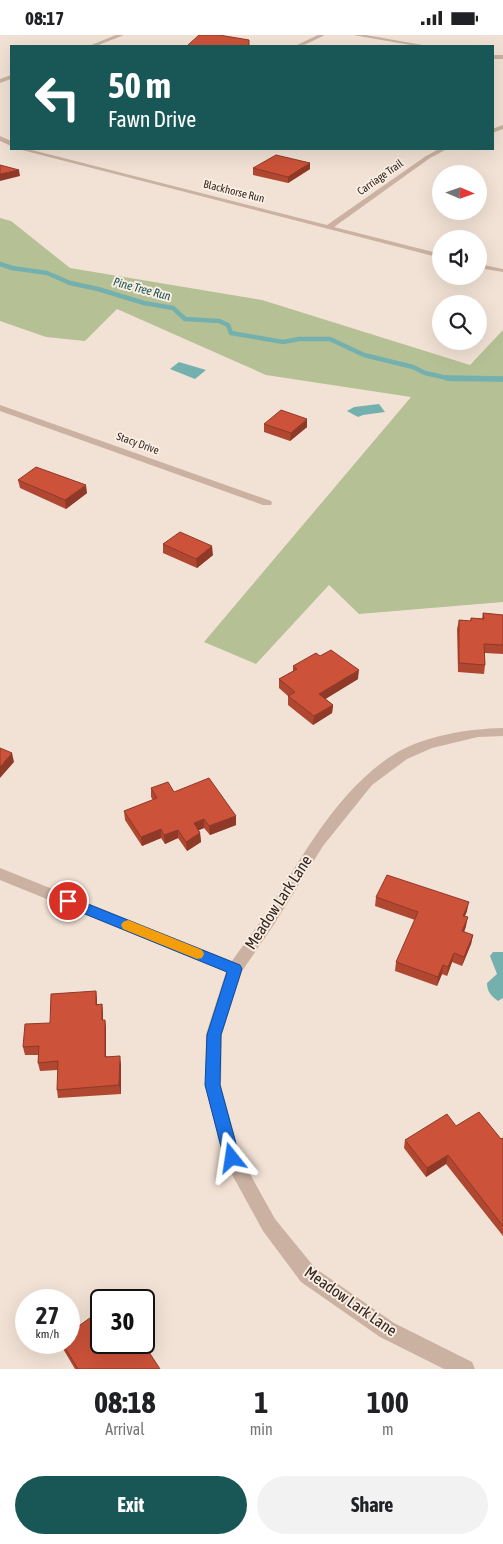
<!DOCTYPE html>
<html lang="en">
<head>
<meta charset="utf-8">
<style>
	body { margin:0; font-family:"Asap Condensed",sans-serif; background:#f2f2f2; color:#202124; height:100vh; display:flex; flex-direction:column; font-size:19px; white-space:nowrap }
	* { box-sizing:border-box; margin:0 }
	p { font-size:16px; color:#757577 }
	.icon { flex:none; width:28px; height:28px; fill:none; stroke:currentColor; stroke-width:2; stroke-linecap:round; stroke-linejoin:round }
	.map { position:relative; height:1334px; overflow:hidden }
	.drawer { display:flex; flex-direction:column; background:#fff; flex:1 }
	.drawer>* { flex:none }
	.hud { position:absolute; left:10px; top:10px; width:484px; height:105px; border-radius:0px; box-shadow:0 5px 20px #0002; background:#185756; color:#fff; overflow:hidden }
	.needle { width:32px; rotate:92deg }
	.fabs { position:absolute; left:432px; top:130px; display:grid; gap:10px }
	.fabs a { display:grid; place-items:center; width:55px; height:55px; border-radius:50%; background:#fff; box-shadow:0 5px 20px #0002; font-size:25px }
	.speed { position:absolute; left:15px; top:1254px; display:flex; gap:10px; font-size:25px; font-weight:700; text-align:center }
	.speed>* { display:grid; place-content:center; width:65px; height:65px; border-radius:50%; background:#fff; box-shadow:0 5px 20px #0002; line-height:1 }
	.speed small { font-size:12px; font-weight:400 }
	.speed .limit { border:2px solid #111; border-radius:8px; background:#fff; color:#111 }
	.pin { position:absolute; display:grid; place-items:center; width:42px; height:42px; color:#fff; margin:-21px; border:2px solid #fff; border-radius:50%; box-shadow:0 1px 5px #0007 }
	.me { position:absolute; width:55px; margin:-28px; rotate:345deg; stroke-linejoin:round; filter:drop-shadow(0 0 4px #0008) }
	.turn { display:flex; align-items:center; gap:18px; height:105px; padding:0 15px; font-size:22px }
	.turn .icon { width:65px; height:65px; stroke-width:2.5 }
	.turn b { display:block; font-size:35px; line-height:42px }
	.eta { display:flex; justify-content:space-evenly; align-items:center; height:85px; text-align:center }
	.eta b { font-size:30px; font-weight:700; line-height:35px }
	.primary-button { display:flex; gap:10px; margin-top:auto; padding:10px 15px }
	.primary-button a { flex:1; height:58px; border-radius:30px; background:#185756; color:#fff; font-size:20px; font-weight:700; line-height:58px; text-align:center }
	.primary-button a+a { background:#f2f2f2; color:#202124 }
	.status { display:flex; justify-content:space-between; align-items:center; height:35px; padding:0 25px; background:#fff; direction:ltr }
	.status svg { height:14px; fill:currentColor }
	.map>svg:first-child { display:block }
</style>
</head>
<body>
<div class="status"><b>08:17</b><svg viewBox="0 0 49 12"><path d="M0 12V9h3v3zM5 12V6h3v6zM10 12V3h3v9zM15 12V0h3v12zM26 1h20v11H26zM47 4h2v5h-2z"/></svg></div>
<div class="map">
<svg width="503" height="1334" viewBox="0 0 503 1334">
	<rect width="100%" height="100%" fill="#f2e2d5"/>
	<polygon fill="#b5c195" points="0,183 11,186 70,233 262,265 470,330 503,295 503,567 359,579 329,550 256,629 204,607 411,362 266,340 117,274 85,306 46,302 0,286"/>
	<g fill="#73b0ae">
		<polygon points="179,327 206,335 195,344 170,334"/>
		<polygon points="379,369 385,377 363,380 358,382 347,376 354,372"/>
		<path d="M493,917H503V963L498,966C491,961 487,956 487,948L497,939L490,921Z"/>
	</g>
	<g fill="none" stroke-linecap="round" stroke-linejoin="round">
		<polyline stroke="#73b0ae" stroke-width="4.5" points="0,229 12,233 47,238 70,248 98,254 144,268 173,273 185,284 219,286 228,290 231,298 283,307 299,304 330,304 364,320 413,332 425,338 452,344 503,344"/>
		<polyline stroke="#73b0ae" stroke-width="5.5" points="447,343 503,344"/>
		<g fill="#cab1a1" fill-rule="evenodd">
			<polygon points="318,0 325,0 302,11 295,11"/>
			<polygon points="353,0 366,0 428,11 416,11"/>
			<rect x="492" y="20" width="11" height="4"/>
			<polygon points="503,90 503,94 492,98 492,94"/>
			<polygon points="0,101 11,106 11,111 0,106"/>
			<polygon points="18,114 28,114 327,190 426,121 439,114 447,114 430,123 334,192 441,219 441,223"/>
			<polygon points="479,229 503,234 503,237 479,233"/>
			<polygon points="0,370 271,466 272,468 271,470 263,470 0,376"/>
			<path d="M503,693V701L478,702L432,713L407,724L372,750L323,811L273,891L242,936L222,999L221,1050L240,1121L275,1184L315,1233L394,1288L472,1327L475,1334H444L380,1302L301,1247L263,1196L223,1123L205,1050L206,999L226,937L0,845V833L232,926C242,912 253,897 263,883C302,824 335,756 396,718C427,700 468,694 503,693Z"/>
		</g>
		<g fill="#cab1a1" fill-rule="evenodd">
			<polygon points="116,0 124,0 96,11 89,11"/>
			<polygon points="11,40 11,44 0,48 0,44"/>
		</g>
	</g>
	<g fill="#af4731">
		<polygon points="310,128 310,134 288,148 253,140 253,133"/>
		<polygon points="264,389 307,392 290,406 264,397"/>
		<polygon points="18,445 87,458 66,474 20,453"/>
		<polygon points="163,509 213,520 197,533 163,518"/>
		<polygon points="483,578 503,580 503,619 485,618 485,630 484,639 458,637 457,594 459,585 470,586 471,583 482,584"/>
		<polygon points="320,621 358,644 325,664 333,670 332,678 313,690 288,670 288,661 279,653 279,644 293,636 293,631"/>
		<polygon points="151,753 174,757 236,781 236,790 210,800 204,793 199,795 200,798 201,807 187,816 178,803 165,809 161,803 142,811 125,785 124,776 153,765 151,762"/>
		<polygon points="376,862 467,876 465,881 466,891 464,897 473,900 471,909 462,931 452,927 447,941 442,939 437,951 395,936 396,927 415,885 375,871"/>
		<polygon points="96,956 97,969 102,969 103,985 105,985 106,994 106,1021 121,1029 121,1059 58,1063 57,1055 58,1035 40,1036 38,1028 38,1020 25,1020 23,1012 50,988"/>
		<polygon points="456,1091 501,1104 503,1103 503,1201 446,1129 426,1142 404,1113 405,1105"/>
		<polygon points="61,1308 69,1308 160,1334 75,1334 62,1312"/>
	</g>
	<g fill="#8f3928">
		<polygon points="310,128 310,134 288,148 288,142"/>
		<polygon points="19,135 20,141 0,146 0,139"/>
		<polygon points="307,384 307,392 290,406 291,398"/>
		<polygon points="86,450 87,458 66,474 65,465"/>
		<polygon points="212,511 213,520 197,533 196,524"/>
		<polygon points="359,635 358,644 319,668 319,659"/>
		<polygon points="333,670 332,678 313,690 314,681"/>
		<polygon points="12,718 14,727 0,743 0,732"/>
		<polygon points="236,781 236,790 210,800 209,791"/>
		<polygon points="204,784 204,793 194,797 194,788"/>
		<polygon points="161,794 161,803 142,811 141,802"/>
		<polygon points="178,795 178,803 165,809 164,800"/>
		<polygon points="200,798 201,807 187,816 186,807"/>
		<polygon points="469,867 467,876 461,890 463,881"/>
		<polygon points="468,882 466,891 461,905 462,896"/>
		<polygon points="473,900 471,909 462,931 464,922"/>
		<polygon points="454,918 452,927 447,941 448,932"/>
		<polygon points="443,930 442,939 437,951 438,942"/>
		<polygon points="96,956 97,965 97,978 96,970"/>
		<polygon points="102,969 103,978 103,993 102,985"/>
		<polygon points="105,985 106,994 106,1030 105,1022"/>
		<polygon points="120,1021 121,1029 121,1059 119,1050"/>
		<polygon points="448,1120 446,1129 426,1142 427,1133"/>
	</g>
	<g fill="#cc5239" stroke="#8f3928">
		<polygon points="199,0 219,0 249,5 249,11 187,11"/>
		<polygon points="276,120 310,128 288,142 253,133"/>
		<polygon points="0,130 19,135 0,139"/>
		<polygon points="281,375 307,384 291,398 264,389"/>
		<polygon points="36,432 86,450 65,465 18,445"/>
		<polygon points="180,497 212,511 196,524 163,509"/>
		<polygon points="483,578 503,580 503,610 484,609 485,630 459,628 459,585 471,586 471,583 484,584"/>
		<polygon points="331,615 359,635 319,659 333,670 314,681 288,661 295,657 279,644 297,634 293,631 316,618 320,621"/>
		<polygon points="0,713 12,718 0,732"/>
		<polygon points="209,743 236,781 209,791 204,784 194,788 200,798 186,807 178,795 164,800 161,794 141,802 124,776 157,763 151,753 168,747 174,757"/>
		<polygon points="387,840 469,867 463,881 468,882 462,896 473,900 464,922 454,918 448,932 443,930 438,942 396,927 418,877 376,862"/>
		<polygon points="96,956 96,970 102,969 102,985 105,985 105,1022 120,1021 119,1050 57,1055 58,1026 38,1028 39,1011 23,1012 25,989 50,988 51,959"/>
		<polygon points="479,1077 501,1104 503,1103 503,1191 448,1120 427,1133 405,1105 447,1079 456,1091"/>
		<polygon points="101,1275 101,1308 143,1308 160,1334 78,1334 62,1308 69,1308 69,1298"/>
	</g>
	<polygon fill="#1a73e8" stroke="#114b97" points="68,861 240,930 242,934 221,1000 220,1050 240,1123 237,1129 232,1131 226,1129 224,1123 205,1050 207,1000 227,937 63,870 61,866 63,863"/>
	<polygon fill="#f59e0b" points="128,885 202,915 204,919 202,923 197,924 123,894 121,890 123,887"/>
	<g text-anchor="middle" stroke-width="4" stroke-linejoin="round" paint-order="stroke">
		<g font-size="11" fill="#342824" stroke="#faede1">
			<text transform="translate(380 142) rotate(-35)" y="4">Carriage Trail</text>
			<text transform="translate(234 156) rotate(14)" y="4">Blackhorse Run</text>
			<text transform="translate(138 408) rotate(20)" y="4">Stacy Drive</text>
		</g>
		<g font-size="12" font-style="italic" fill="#185756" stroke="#faede1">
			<text transform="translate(142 254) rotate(15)" y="4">Pine Tree Run</text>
		</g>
		<g font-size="16" fill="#342824" stroke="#faede1">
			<text transform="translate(278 867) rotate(-57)" y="6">Meadow Lark Lane</text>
			<text transform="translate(351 1266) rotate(35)" y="6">Meadow Lark Lane</text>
		</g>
	</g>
</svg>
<div class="fabs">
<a><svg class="needle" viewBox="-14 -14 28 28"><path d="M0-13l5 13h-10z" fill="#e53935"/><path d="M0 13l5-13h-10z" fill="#757577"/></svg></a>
<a><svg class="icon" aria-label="sound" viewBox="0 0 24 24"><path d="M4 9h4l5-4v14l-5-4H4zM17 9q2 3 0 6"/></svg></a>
<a><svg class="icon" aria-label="search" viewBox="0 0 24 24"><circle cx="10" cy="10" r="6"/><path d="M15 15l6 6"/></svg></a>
</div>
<div class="speed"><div>27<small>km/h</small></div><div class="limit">30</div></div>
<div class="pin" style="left:68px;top:866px;background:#d93025"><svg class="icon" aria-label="arrive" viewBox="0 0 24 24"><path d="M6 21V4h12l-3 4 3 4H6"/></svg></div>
<svg class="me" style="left:232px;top:1123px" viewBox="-20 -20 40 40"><path d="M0-17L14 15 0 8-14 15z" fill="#1a73e8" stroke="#fff" stroke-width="4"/></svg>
<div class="hud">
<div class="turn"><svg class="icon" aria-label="left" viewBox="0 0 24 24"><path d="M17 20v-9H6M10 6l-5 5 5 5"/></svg><div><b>50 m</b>Fawn Drive</div></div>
</div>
</div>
<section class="drawer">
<div class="eta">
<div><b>08:18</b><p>Arrival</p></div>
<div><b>1</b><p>min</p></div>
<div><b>100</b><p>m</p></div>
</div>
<div class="primary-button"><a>Exit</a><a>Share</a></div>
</section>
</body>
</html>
